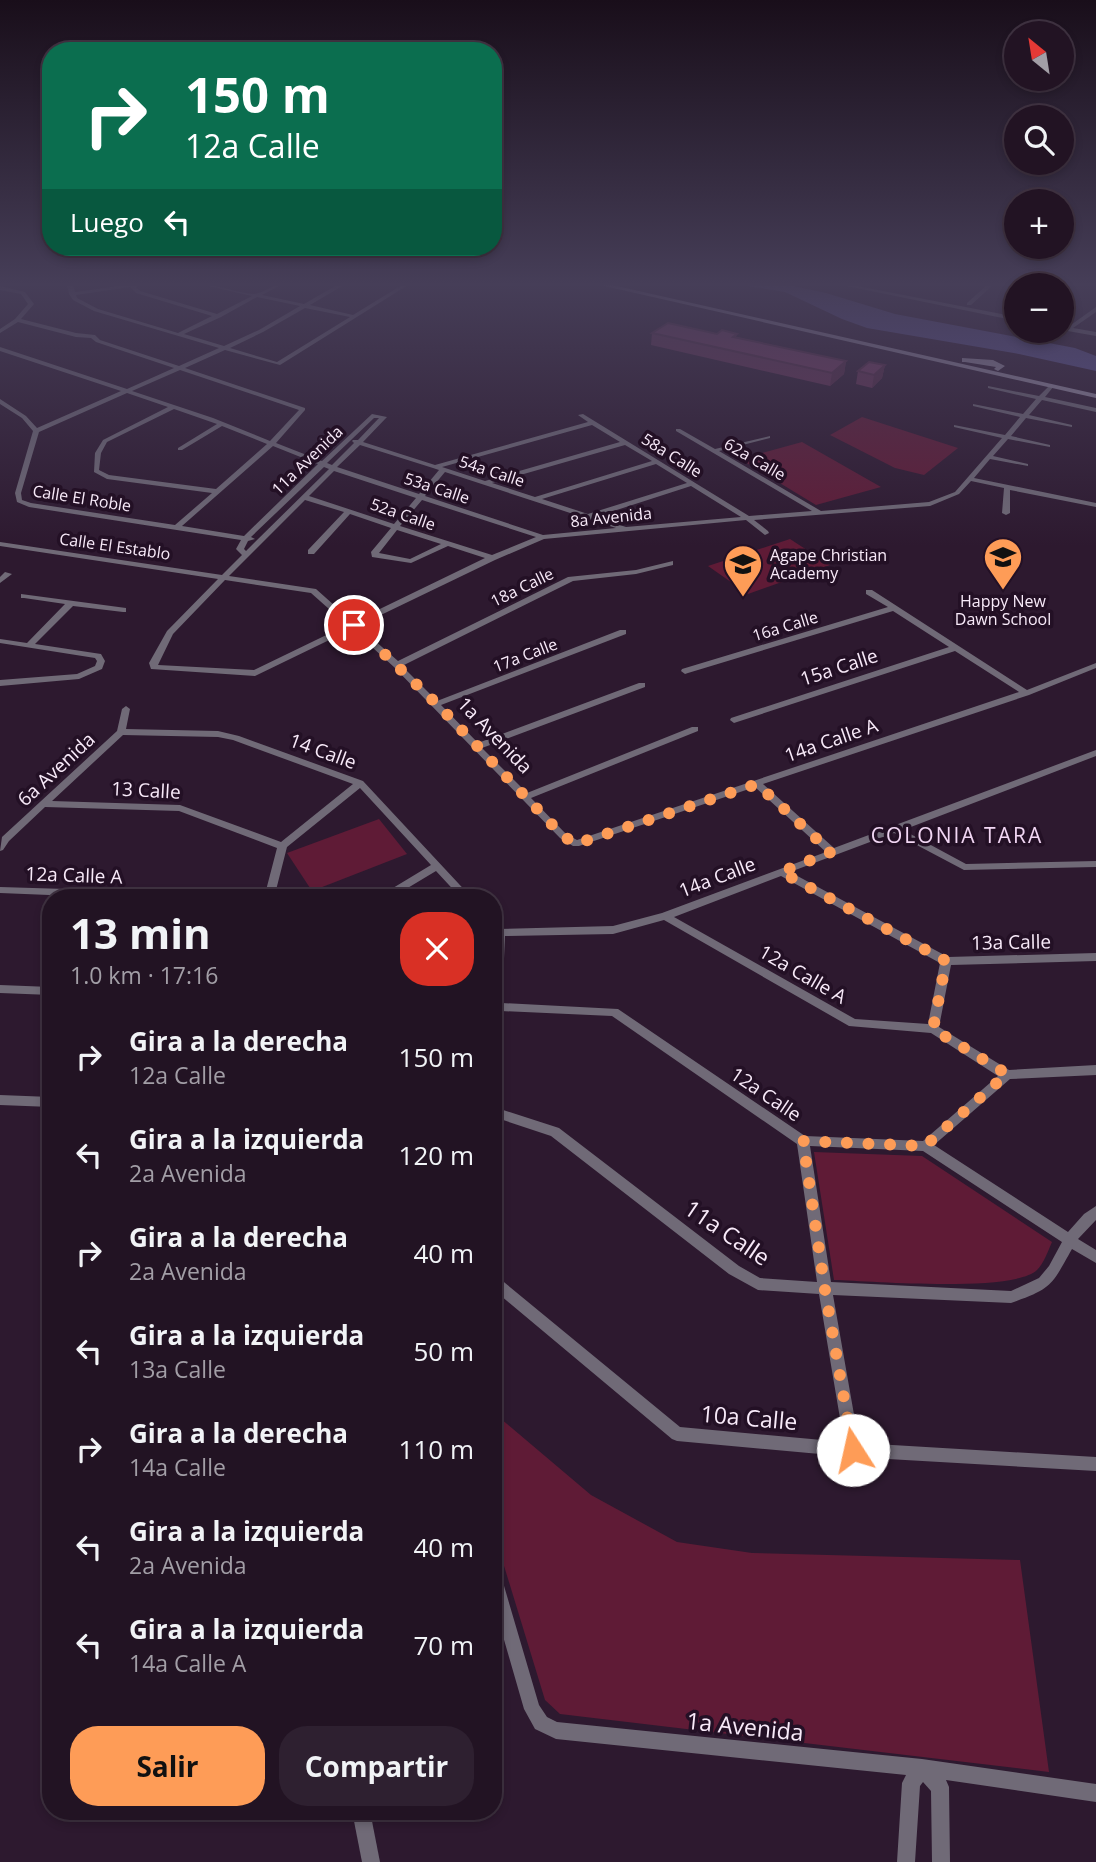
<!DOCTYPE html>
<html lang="es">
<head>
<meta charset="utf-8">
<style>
	body { margin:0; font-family:"Open Sans",sans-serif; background:#2e2030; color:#f1f3f6; height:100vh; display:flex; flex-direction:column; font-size:26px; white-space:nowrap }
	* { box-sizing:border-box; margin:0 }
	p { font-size:23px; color:#a29ea6 }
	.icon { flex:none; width:38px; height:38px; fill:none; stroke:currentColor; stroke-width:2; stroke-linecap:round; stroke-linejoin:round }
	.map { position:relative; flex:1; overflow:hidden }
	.details { position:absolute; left:42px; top:889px; width:460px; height:931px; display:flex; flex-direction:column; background:#221323; border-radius:28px; box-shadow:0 4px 10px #0003,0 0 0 2px #3f3241 }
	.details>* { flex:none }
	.top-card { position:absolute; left:42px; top:42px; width:460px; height:214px; border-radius:28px; box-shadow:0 4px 10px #0003,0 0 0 2px #3f3241; background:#0b6e4f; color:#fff; overflow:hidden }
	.needle { width:46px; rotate:330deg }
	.tools { position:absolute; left:1004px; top:21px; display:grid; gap:14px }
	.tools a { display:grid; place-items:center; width:70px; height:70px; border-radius:50%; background:#221323; box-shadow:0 4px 10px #0003,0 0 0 2px #3f3241; font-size:35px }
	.pin { position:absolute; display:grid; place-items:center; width:60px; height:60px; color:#fff; margin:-30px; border:4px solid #fff; border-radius:50%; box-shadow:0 2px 7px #0007 }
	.me { position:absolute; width:77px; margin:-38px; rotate:350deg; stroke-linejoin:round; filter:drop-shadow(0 0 5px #0008) }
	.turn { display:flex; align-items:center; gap:24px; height:147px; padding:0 28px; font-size:32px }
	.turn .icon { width:91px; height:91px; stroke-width:2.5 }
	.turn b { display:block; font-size:49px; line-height:60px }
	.then { display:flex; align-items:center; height:66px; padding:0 28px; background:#0003; gap:14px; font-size:26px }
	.round { display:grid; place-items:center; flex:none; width:74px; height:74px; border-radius:28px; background:#2e2030 }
	.headline { display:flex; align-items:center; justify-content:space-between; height:119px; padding:0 28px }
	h1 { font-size:42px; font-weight:700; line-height:52px }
	.button { display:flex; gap:14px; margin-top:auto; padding:14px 28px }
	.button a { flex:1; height:80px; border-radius:28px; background:#fe9c57; color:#111; font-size:28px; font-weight:700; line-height:80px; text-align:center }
	.button a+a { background:#2e2030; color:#f1f3f6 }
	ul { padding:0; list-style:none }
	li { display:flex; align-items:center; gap:21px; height:98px; padding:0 28px }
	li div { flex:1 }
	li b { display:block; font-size:26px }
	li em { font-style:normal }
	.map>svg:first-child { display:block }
</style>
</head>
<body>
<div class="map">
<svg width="1096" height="1862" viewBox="0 0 1096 1862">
	<rect width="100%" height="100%" fill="#2d192f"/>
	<g fill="#5f1b36">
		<polygon points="862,417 958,448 924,475 895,468 830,435"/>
		<polygon points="802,442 881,487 816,505 740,459"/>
		<polygon points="790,539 830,565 748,594 708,566"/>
		<polygon points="379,819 407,854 312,891 287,853"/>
		<path d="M814,1152L922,1156L1052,1242C1048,1251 1044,1263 1037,1270C1013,1293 871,1281 834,1280Z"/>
		<polygon points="494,1413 591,1495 677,1542 752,1553 1020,1560 1049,1772 560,1714 545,1700 494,1533"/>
	</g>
	<polygon fill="#5c5495" points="742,285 788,285 826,293 895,314 1075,348 1096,356 1096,371 1019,354 867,328 842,319 785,292"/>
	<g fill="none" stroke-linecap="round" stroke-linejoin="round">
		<g fill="#706a77" fill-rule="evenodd">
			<path d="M67,285H73L75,292L126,285H139L136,287L140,291L217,314L252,296L204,285C221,285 239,294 254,294C264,293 271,285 281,285L262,295L304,304L337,285H344L310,305L353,315L402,285H408L280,365L225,350L185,368L305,408V410L276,443L322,461L372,414L387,417L363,442L435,465L588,422L578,415L583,414L749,516L812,511L676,431V429H680L715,449L770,436V438L719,451L821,511L929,502L955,492L1002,438L954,427V425L1005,435L1020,417L973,406V404L1023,414L1036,399L988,388V386L1039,396L1051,384L1054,386L1045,397L1096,408V412L1042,400L1029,415L1072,425V427L1026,418L1011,436L1050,445V447L1008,439L993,456L1028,464V466L990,459L974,478L1096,503V507L1010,490V513L1006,515L1002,513L1004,488L971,481L959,494L930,506L754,520L768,531L769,533L765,535L746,520L544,539L495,560L358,626L398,661L568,577L636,570L673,561V565L636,574L573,581L402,666L437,701L620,630H626V634L441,705L478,743L639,683H645V687L482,748L527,793L692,727H698V731L531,798L566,834L577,840L1019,692L955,651L737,722L734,723L730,720L731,718L949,647L893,611L688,673L685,674L681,671L682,669L888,607L866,594V590H872L1027,690L1096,663V668L1029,695L763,784L834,848L1096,750V756L903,830L966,864L1096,861V867L964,870L894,833L790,872L948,957L1096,953V961L951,965L939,1027L1009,1070L1096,1065V1075L1010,1079L934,1145L1068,1232L1084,1214L1096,1206V1220L1078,1239L1096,1250V1263L1072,1249C1051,1286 1053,1288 1011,1303L833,1295L859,1443L1096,1457V1471L853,1457L677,1441L672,1439L494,1290V1276L499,1278L680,1427L844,1442L819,1294L758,1290L729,1274L551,1136L494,1117V1107L559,1128L739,1266L760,1278L817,1282L797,1144L612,1016L501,1011L500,1048L498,1051L494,1052V954L496,929L613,926L662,913L826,852L755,787L579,846H573L560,838L394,667L352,629L255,676L151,669L149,663L167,631L218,579L0,546V542L222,575L242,555L236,549L241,540L29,507L17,502L15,493L33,431L22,418L0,404V399L26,416L37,428L121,391L0,351V347L127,389L174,368L96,342L91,338L76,337L18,322L0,333V329L15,319L28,304L21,294L0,290V286L25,292L34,304L21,319L76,333L95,335L100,340L179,366L219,348L94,311L73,300L69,294ZM130,287L136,293L212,316L178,333L98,309L77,298L76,295ZM257,297L300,306L259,330L224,346L184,334L221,317ZM305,308L350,317L277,362L230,348L263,332ZM180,370L299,410L270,441L213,418L132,391ZM127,393L168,407L103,440L95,453L94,472L107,479L212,493L175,525L31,503L22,500L21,493L39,432ZM174,409L217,424L178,448V450H182L222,426L267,444L216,489L109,475L99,470L101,453L107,442ZM374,418H379L358,440H353L352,441L354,443L332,465L327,463ZM592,425L620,442L485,481L442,467ZM360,445L433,468L439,470L419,494L337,467ZM625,445L652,461L535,497L492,483ZM273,446L318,464L244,536L182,526ZM656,464L687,483L588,514L542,499ZM324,467L329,469L246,551L244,549L248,541L255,539L251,537ZM334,471L416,498L394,524L309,496ZM445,472L616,528L543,535L425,496ZM691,486L741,517L626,527L595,517ZM305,500L344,512L308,550V554H314L350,514L391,528L371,552L372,557L411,563L448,546L485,558L353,622L316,589L229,576ZM422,500L536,537L492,555L400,526ZM397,530L441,544L410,559L379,553ZM225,580L311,593L347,625L254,670L158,665L173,634ZM781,876L940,963L928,1024L855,1019L674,917ZM664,920L849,1026L931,1033L998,1076L923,1141L805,1136L618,1009L502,1003L505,936L613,934ZM810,1146L923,1151L1062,1242L1049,1266L1039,1278L1011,1291L831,1282Z"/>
			<polygon points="842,285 852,285 1017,317 1017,321"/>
			<polygon points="987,285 993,285 971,305 967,305 967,303"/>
			<polygon points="1096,307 1096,312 1073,328 1096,332 1096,336 1062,330 1062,326 1068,327"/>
			<polygon points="5,572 12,574 0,583 0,577"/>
			<polygon points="21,594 126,608 126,612 123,612 73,606 35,644 101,654 105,661 102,669 79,679 0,686 0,680 77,674 95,666 97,661 95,658 0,643 0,639 27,643 65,604 24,598 21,598"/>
			<path d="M126,706L130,709L126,729L218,731L239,736L363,781L472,898H461L436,871L396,895L388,898H370L371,896L388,891L431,865L360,788L287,847L274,898H264L277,848L179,811L45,807L9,841L3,850L0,851L2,837L117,731L122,709ZM123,735L218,737L233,740L353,784L281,842L180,805L52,801Z"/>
			<polygon points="0,887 231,894 236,898 123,898 0,893"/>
			<polygon points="0,985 51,987 51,995 0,993"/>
			<polygon points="0,1095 51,1097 51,1107 0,1105"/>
			<polygon points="494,1571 500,1573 502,1579 539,1705 547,1717 557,1722 922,1759 1096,1784 1096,1802 946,1780 949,1787 950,1862 932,1862 931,1791 923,1782 920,1786 915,1862 897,1862 902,1783 906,1775 556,1739 535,1729 524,1709 494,1605"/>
			<polygon points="352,1811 370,1811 380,1862 362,1862"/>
		</g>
		<g fill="#9d93a9" fill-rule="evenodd">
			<polygon points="600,285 612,285 1096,394 1096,398"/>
			<polygon points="962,358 993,360 1005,366 998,371 994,369 996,367 965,362 962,362"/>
		</g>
	</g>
	<g fill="#673154">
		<polygon points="652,333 737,334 736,337 846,361 844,374 830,386 651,345"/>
		<polygon points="885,365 882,378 872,388 856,384 858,371"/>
	</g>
	<g fill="#542845">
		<polygon points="846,361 844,374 830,386 832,373"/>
		<polygon points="885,365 882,378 872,388 874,375"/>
	</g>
	<g fill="#783962" stroke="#542845" stroke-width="2">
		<polygon points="668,323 717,334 722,330 737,334 733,337 846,361 832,373 652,333"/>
		<polygon points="869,362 885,365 874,375 858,371"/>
	</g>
	<linearGradient id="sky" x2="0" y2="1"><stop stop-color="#190e1a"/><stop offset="0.52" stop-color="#463e58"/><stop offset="1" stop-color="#463e58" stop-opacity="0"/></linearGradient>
	<rect width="1096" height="546" fill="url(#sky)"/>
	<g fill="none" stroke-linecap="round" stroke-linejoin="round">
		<polyline stroke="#fe9c57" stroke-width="12" stroke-dasharray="0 21.6" points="354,625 437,704 563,836 576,844 757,784 831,852 781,872 946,961 933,1029 1007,1074 925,1146 803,1141 825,1290 853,1450"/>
	</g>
	<defs>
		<g id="school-pin" transform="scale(2.0125)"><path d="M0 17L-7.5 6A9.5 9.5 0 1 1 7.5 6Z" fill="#fe9c57" stroke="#231025"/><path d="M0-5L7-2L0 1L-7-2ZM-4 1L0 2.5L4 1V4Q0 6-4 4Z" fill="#111"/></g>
	</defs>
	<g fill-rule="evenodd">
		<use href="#school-pin" x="1003" y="557"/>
		<use href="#school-pin" x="743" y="564"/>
	</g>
	<g text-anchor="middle" stroke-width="7" stroke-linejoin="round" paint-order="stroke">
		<g font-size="16" fill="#f8eaf9" stroke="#231025">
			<text transform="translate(672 455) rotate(32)" y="6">58a Calle</text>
			<text transform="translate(755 459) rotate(30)" y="6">62a Calle</text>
			<text transform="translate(307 460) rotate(-44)" y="6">11a Avenida</text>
			<text transform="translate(492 471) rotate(18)" y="6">54a Calle</text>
			<text transform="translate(437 488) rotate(18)" y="6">53a Calle</text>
			<text transform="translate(82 498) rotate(9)" y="6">Calle El Roble</text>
			<text transform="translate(403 514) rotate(19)" y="6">52a Calle</text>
			<text transform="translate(611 517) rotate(-6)" y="6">8a Avenida</text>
			<text transform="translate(115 546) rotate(8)" y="6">Calle El Establo</text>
			<text transform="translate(522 587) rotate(-26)" y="6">18a Calle</text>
			<text transform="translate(785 626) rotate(-17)" y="6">16a Calle</text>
			<text transform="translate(525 655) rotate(-21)" y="6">17a Calle</text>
		</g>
		<g font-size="16" fill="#f8eaf9" stroke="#231025" text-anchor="start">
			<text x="770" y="561">Agape Christian<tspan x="770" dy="18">Academy</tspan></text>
			<text x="1003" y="607" text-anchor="middle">Happy New<tspan x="1003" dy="18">Dawn School</tspan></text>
		</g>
		<g font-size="19" fill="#f8eaf9" stroke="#231025">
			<text transform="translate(839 667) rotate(-18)" y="7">15a Calle</text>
			<text transform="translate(495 735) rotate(46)" y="7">1a Avenida</text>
			<text transform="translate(831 740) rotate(-19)" y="7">14a Calle A</text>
			<text transform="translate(323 751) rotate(20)" y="7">14 Calle</text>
			<text transform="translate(56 769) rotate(-43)" y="7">6a Avenida</text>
			<text transform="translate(146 790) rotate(3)" y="7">13 Calle</text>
			<text transform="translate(74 875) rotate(2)" y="7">12a Calle A</text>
			<text transform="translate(717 877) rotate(-21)" y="7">14a Calle</text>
			<text transform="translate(1011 942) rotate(-1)" y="7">13a Calle</text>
			<text transform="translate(803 974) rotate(30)" y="7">12a Calle A</text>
			<text transform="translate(766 1094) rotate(34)" y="7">12a Calle</text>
		</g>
		<g font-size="21" letter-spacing="2" fill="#f2d7f4" stroke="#231025">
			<text x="957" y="843">COLONIA TARA</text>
		</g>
		<g font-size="23" fill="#f8eaf9" stroke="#231025">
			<text transform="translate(727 1233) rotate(34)" y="8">11a Calle</text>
			<text transform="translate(749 1418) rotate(5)" y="8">10a Calle</text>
			<text transform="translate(745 1727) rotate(6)" y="8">1a Avenida</text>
		</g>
	</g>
</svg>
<div class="tools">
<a><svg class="needle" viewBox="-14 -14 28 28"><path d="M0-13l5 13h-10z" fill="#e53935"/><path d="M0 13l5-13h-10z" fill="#a29ea6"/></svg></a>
<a><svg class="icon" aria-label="search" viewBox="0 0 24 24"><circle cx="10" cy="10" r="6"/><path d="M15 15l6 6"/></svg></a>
<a>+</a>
<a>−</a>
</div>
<div class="pin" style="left:354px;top:625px;background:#d93025"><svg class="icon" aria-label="arrive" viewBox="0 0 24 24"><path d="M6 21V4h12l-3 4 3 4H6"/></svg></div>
<svg class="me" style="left:853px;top:1450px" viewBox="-20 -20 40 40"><circle r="19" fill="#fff"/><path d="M0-13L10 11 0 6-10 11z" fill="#fe9c57"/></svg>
<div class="top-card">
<div class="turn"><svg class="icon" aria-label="right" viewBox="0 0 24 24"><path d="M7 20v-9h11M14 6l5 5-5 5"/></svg><div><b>150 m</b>12a Calle</div></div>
<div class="then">Luego<svg class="icon" aria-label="left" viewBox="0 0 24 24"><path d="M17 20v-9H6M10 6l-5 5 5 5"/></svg></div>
</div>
<section class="details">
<div class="headline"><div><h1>13 min</h1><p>1.0 km · 17:16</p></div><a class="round" style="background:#d93025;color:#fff"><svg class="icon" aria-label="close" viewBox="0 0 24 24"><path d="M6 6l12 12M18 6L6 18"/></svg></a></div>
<ul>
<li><svg class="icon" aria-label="right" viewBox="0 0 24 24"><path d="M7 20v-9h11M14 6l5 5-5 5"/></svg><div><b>Gira a la derecha</b><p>12a Calle</p></div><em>150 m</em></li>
<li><svg class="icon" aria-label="left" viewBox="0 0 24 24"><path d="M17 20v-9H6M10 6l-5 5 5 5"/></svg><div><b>Gira a la izquierda</b><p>2a Avenida</p></div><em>120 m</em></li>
<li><svg class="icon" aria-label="right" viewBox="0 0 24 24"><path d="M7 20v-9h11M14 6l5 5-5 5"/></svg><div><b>Gira a la derecha</b><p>2a Avenida</p></div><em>40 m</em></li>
<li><svg class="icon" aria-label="left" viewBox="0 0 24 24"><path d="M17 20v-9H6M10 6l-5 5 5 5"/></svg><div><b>Gira a la izquierda</b><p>13a Calle</p></div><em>50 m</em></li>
<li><svg class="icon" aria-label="right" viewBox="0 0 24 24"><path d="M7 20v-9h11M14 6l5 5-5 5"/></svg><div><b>Gira a la derecha</b><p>14a Calle</p></div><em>110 m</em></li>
<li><svg class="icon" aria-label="left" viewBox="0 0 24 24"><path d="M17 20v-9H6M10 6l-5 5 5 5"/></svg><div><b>Gira a la izquierda</b><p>2a Avenida</p></div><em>40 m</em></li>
<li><svg class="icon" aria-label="left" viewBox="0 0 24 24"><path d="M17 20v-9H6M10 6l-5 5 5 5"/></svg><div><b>Gira a la izquierda</b><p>14a Calle A</p></div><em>70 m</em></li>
</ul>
<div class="button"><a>Salir</a><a>Compartir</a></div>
</section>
</div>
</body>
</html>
